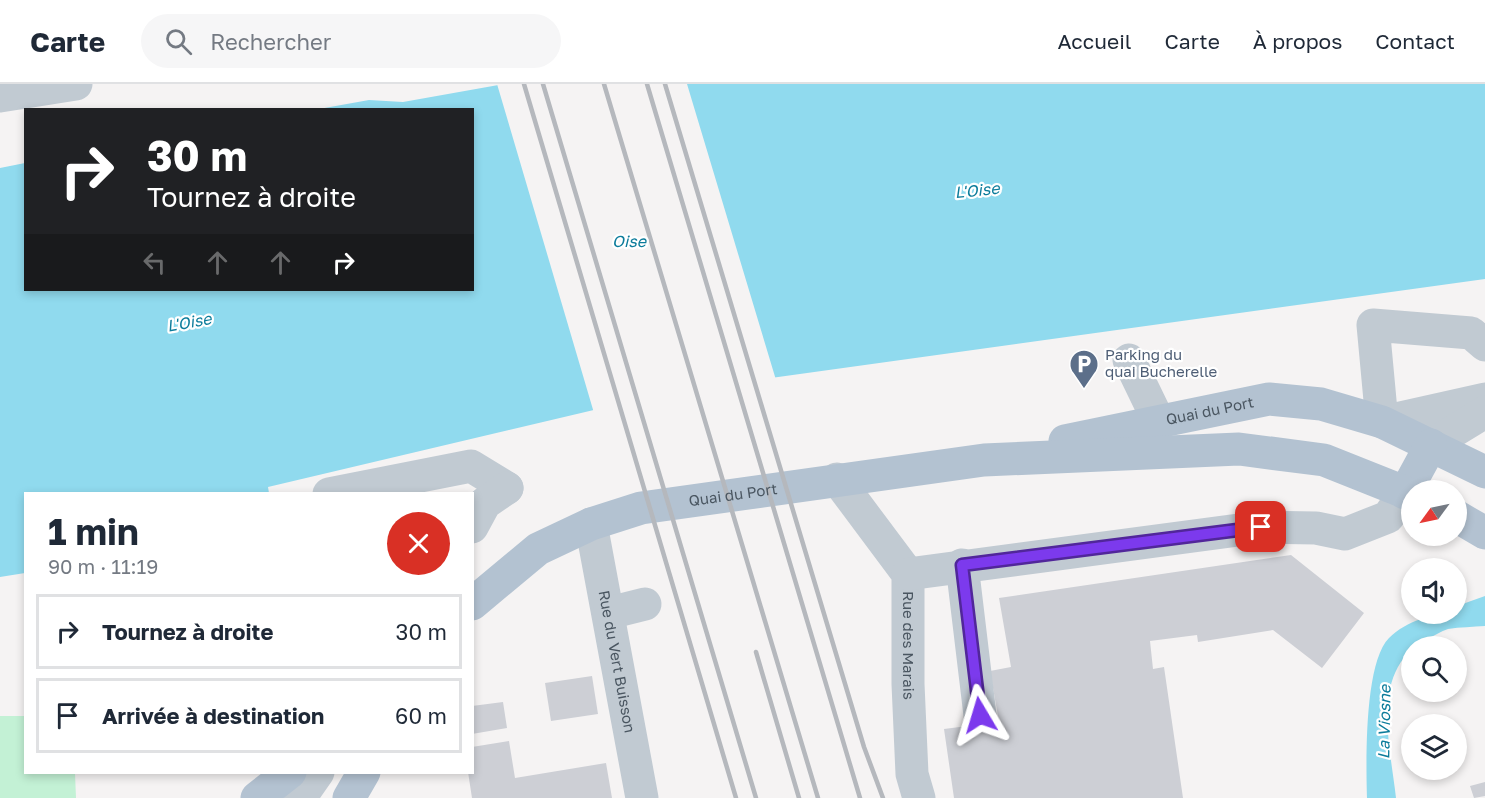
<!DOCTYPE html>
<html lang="fr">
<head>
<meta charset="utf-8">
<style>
	body { margin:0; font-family:"Golos Text",sans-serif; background:#f6f6f7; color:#1f2937; height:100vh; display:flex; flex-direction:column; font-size:22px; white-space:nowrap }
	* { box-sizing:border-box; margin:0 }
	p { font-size:20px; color:#747a83 }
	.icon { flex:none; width:33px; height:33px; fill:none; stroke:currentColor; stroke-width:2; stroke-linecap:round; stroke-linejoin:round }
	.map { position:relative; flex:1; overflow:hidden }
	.panel { position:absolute; left:24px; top:408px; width:450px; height:282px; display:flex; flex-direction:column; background:#fff; border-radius:0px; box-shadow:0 3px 9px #0003 }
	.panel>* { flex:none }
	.banner { position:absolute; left:24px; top:24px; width:450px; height:183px; border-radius:0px; box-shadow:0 3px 9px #0003; background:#202124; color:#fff; overflow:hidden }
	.needle { width:39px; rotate:237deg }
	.fabs { position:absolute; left:1401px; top:396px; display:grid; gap:12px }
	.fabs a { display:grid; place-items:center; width:66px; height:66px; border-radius:50%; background:#fff; box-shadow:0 3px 9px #0003; font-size:30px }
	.pin { position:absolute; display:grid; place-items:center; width:51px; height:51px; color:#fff; margin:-26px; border-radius:12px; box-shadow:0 3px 9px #0006 }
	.me { position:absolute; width:66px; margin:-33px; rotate:353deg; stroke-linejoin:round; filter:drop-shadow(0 0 4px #0008) }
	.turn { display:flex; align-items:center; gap:21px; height:126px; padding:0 24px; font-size:27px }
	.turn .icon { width:78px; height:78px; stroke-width:2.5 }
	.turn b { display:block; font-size:42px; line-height:51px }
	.lanes { display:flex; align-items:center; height:57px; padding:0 24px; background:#0003; justify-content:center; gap:30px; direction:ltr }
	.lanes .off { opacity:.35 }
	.round { display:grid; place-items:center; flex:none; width:63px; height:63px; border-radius:32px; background:#f6f6f7 }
	.overview { display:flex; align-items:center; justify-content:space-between; height:102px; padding:0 24px }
	h1 { font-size:36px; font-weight:700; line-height:45px }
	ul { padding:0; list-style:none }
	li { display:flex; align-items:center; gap:18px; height:75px; margin:0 12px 9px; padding:0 12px; border:3px solid #e0e1e3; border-radius:0px }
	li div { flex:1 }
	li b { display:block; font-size:22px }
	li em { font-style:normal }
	header { display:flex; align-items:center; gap:36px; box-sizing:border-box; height:84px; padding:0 30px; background:#fff; border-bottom:2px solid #e0e1e3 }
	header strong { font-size:28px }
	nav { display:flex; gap:33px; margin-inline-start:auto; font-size:21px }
	.search { width:420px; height:54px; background:#f6f6f7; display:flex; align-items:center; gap:15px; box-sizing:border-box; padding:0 21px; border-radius:33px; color:#747a83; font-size:22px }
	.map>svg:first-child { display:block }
</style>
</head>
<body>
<header>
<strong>Carte</strong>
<div class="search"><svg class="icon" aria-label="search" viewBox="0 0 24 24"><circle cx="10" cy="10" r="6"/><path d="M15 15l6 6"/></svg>Rechercher</div>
<nav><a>Accueil</a><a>Carte</a><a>À propos</a><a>Contact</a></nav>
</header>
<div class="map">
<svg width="1485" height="714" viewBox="0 0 1485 714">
	<rect width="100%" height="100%" fill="#f5f3f3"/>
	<polygon fill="#c3f1d5" points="0,632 25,632 26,688 75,689 76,714 0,714"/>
	<g fill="#90daee">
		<polygon points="504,0 1485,0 1485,195 670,308 268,403 269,409 26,410 25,489 0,493 0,84 25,79 26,206 472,206 472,26 319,25 369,16 403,18"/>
		<path d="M1485,512V542C1473,543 1460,543 1448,545C1441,547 1434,552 1427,555C1369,586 1390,659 1396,714H1367C1366,679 1364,579 1389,554C1408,536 1431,530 1456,530L1457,522Z"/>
	</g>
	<polygon fill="#f5f3f3" points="497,0 687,0 776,296 670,311 594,329"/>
	<g fill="#cdcfd5">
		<polygon points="1291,471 1364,529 1322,584 1273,546 1198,558 1197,551 1150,557 1153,585 1164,583 1183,714 954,714 944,645 999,638 990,587 1011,583 999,514"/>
		<polygon points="592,592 598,630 551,637 545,599"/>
		<polygon points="503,618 507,644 472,650 472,622"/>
		<polygon points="509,657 515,694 606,679 612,714 472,714 468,688 472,688 472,663"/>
		<polygon points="1485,698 1485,712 1474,714 1470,702"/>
	</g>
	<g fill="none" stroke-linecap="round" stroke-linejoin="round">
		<g stroke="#c1cad2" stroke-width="33">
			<polyline points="0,12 76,0"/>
			<polyline points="1485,261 1471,249 1373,241 1382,338 1485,315"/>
			<polyline points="1129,276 1158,336"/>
			<polyline points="1431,361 1485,328"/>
			<path id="s1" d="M837,395L908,490V600L912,690L919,714"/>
			<polyline points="329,410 471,382 507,404"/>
			<path id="s2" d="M591,440L642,714"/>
			<polyline points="472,443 485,419 507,404"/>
			<polyline points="962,481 980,631"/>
			<polyline points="908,490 1261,443 1316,444 1345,450 1388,433 1405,409"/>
			<polyline points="609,529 645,520"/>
			<polyline points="300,714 318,688"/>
		</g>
		<g stroke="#b3c2d1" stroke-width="33">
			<path id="s3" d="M1065,357L1269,315L1321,320L1382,338L1485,388"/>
			<polyline points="1405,409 1431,361"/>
			<polyline points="1456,432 1485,449"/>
			<path id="s4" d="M472,520L538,465L591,440L641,424L984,376L1239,365L1324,376L1412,411"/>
			<polyline points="257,714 290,688"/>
			<polyline points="349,714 364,688"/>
		</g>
		<g stroke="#b5b8bd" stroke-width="4.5">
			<polyline points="524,0 736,714"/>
			<polyline points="543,0 756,714"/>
			<polyline points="604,0 818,714"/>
			<polyline points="647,0 860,714"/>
			<polyline points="665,0 864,663 883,714"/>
			<polyline points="756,568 799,714"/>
		</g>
	</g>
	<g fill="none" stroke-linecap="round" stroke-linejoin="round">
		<g stroke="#51269a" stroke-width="15">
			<polyline id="route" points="980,631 962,481 1261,443"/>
		</g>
		<use href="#route" stroke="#7c3aed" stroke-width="10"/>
	</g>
	<defs>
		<g id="parking-pin" transform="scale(1.5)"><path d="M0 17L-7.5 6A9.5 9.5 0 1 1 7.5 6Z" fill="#5c6f8a" stroke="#fff"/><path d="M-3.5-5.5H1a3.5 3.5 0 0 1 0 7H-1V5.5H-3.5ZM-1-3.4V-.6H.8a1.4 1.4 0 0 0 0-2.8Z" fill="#fff"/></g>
	</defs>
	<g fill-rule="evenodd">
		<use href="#parking-pin" x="1084" y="280"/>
	</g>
	<g text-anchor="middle" stroke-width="4.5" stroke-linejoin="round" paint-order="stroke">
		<g font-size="15" fill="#4e5e75" stroke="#fff" text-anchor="start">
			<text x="1105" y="276">Parking du<tspan x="1105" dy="17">quai Bucherelle</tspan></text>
		</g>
		<g font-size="15" fill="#4a5661" stroke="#fff">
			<text dy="5" stroke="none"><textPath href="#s3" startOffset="148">Quai du Port</textPath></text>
			<text dy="5" stroke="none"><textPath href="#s4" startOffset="290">Quai du Port</textPath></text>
			<text dy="5" stroke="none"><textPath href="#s1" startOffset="190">Rue des Marais</textPath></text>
			<text dy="5" stroke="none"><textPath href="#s2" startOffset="140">Rue du Vert Buisson</textPath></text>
		</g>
		<g font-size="16" font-style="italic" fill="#0c7c9b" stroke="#fff">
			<text transform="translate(977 106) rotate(-6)" y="6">L'Oise</text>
			<text x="629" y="163">Oise</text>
			<text transform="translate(189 238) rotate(-10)" y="6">L'Oise</text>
			<text transform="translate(1384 638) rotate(-89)" y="6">La Viosne</text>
		</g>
	</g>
</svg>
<div class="fabs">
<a><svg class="needle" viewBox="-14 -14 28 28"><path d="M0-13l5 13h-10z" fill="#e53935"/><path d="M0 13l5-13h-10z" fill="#747a83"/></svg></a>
<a><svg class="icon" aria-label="sound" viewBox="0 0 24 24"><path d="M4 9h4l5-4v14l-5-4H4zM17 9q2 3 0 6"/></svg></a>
<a><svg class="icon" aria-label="search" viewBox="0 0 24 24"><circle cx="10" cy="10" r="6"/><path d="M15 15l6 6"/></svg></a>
<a><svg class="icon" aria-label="layers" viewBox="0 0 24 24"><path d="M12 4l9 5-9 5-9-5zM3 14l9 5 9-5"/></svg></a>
</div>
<div class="pin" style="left:1261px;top:443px;background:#d93025"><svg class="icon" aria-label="arrive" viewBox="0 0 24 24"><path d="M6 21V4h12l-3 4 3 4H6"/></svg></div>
<svg class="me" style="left:980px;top:631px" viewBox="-20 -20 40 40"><path d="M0-17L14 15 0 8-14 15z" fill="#7c3aed" stroke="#fff" stroke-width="4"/></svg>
<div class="banner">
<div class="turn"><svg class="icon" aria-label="right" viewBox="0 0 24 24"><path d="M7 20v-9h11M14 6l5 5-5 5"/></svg><div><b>30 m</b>Tournez à droite</div></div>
<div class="lanes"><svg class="icon off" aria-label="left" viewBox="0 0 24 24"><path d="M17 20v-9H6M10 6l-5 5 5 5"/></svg><svg class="icon off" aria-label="ahead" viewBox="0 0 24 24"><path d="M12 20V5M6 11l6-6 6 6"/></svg><svg class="icon off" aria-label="ahead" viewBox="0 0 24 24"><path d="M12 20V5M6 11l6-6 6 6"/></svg><svg class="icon" aria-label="right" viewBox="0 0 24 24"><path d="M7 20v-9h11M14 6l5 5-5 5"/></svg></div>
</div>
<section class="panel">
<div class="overview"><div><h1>1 min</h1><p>90 m · 11:19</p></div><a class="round" style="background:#d93025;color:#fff"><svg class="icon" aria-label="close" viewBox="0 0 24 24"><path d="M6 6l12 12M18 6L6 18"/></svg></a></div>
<ul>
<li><svg class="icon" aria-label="right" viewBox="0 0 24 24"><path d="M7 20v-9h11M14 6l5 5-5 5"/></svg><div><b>Tournez à droite</b></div><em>30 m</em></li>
<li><svg class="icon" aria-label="arrive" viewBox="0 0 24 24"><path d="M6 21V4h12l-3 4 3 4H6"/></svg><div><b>Arrivée à destination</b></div><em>60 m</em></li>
</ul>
</section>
</div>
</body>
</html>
